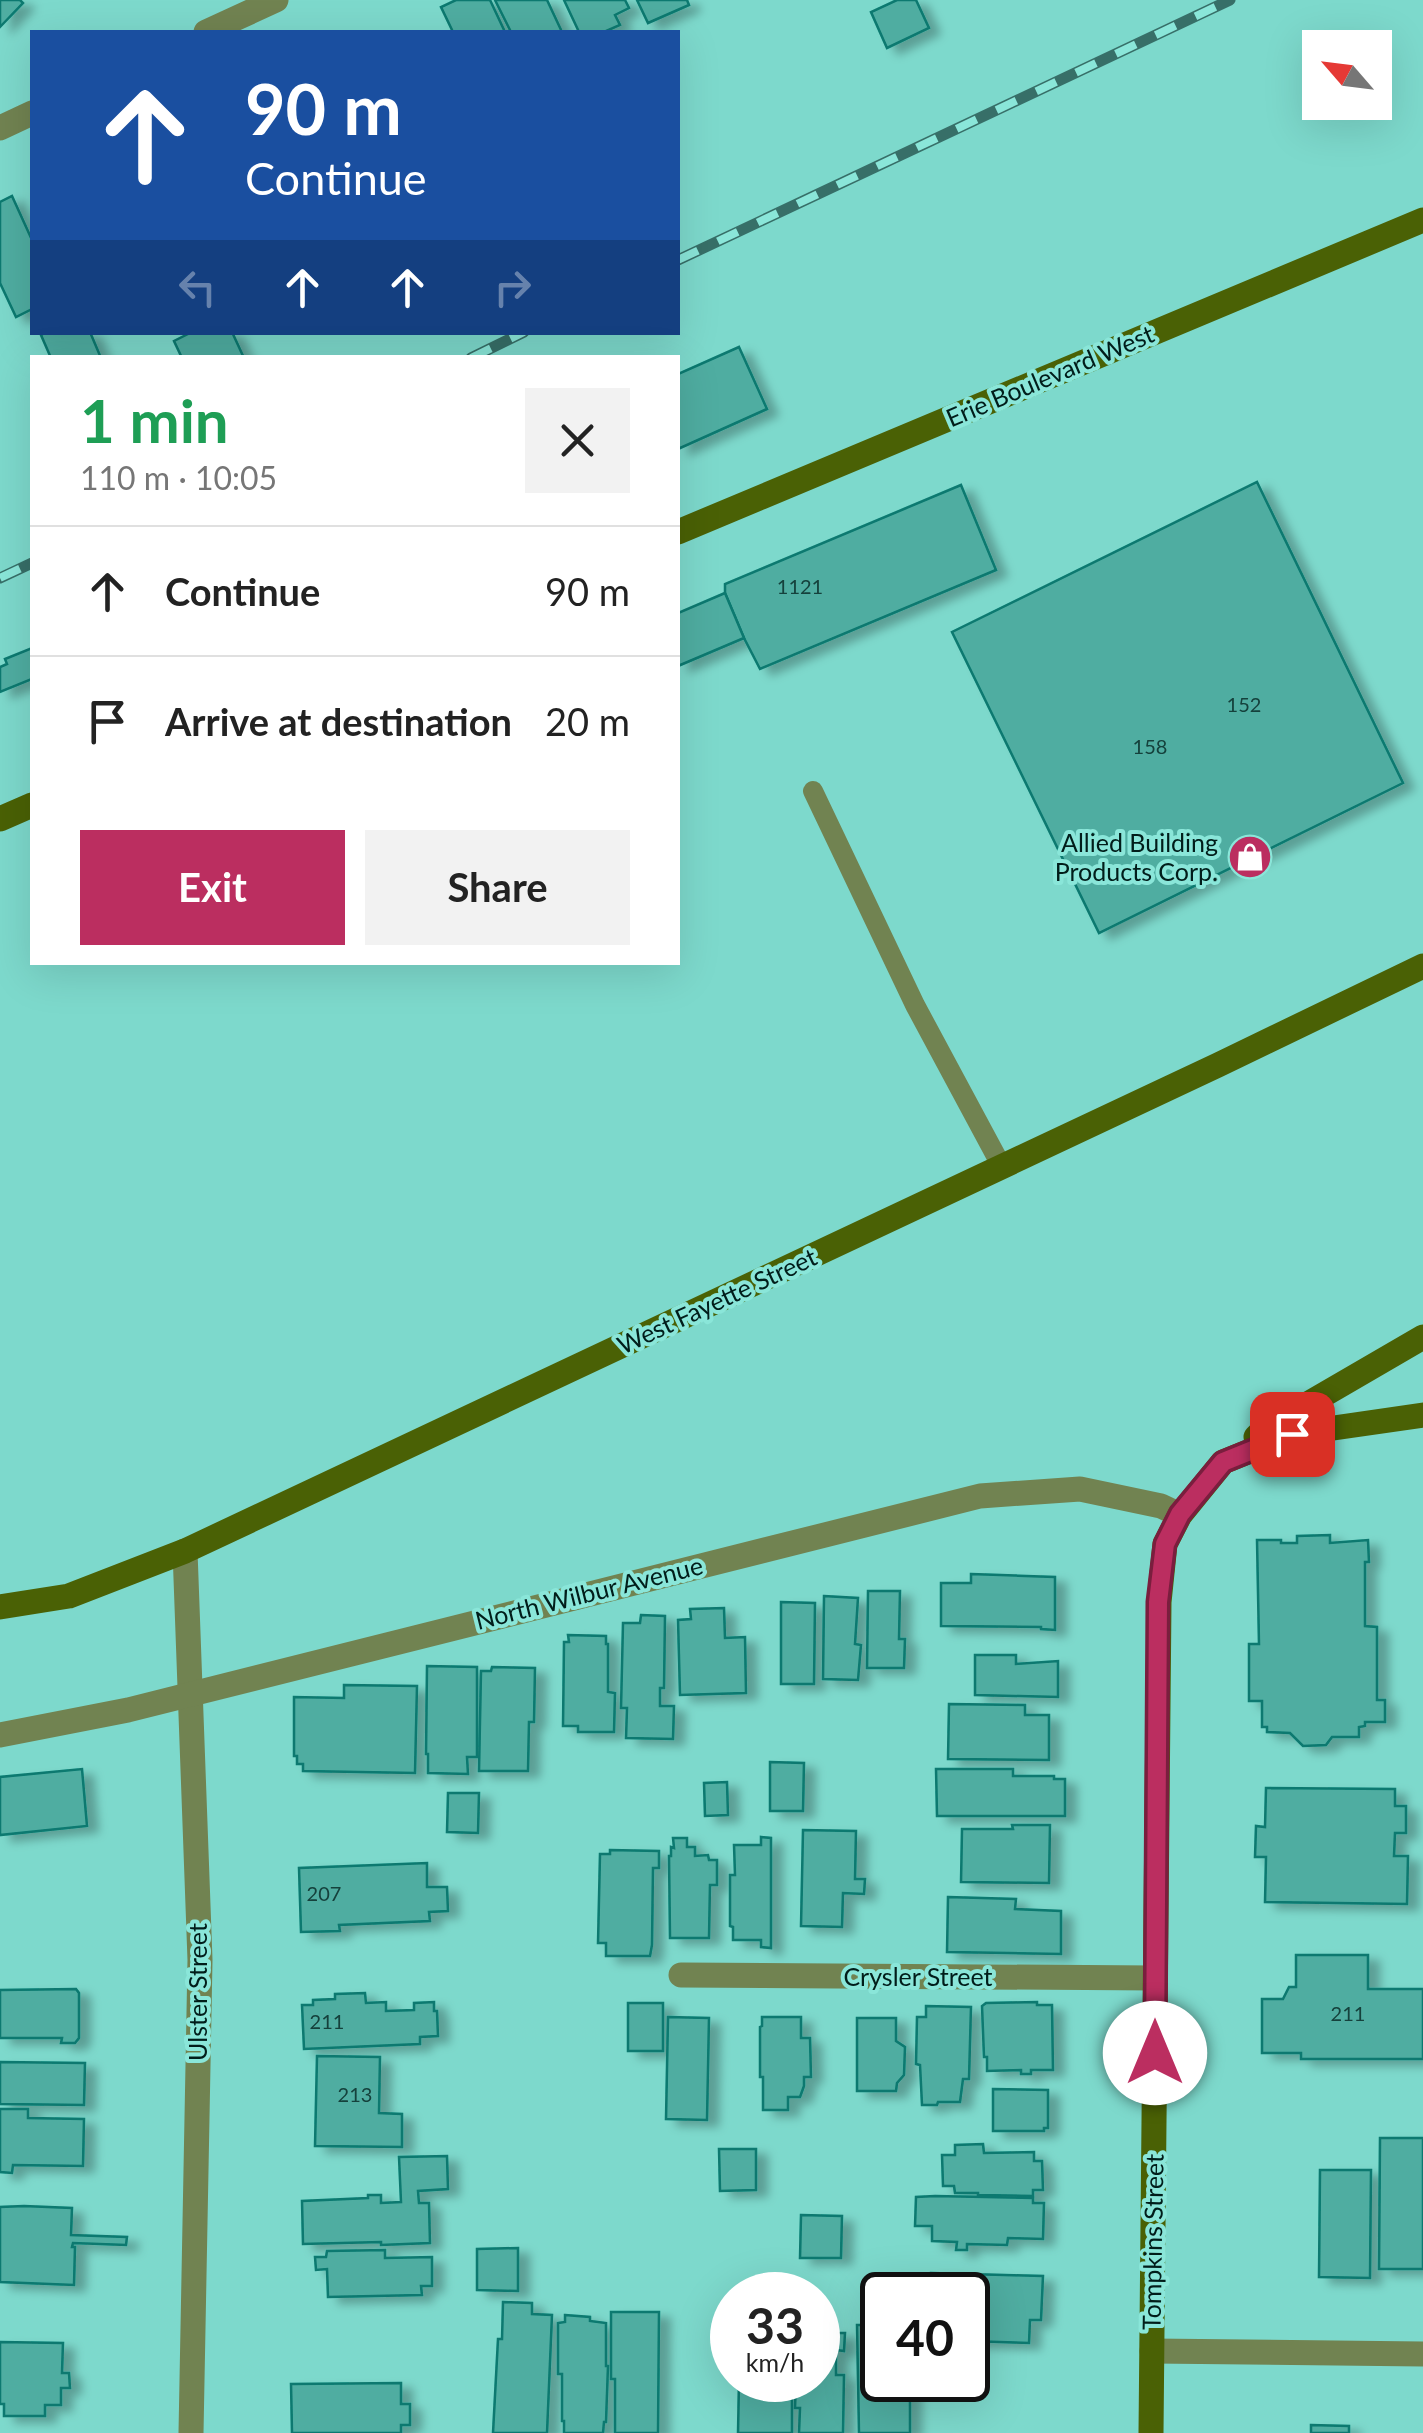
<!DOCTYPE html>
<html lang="en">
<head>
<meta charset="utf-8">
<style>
	body { margin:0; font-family:Lato,sans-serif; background:#f2f2f2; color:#222; height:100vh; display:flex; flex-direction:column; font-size:38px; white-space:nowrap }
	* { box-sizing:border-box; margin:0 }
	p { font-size:32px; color:#767676 }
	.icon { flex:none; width:55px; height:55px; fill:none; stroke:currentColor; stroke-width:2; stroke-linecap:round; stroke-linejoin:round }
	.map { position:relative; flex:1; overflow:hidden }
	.drawer { position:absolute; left:30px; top:355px; width:650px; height:610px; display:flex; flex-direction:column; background:#fff; border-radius:0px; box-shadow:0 10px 40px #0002 }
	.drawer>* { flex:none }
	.banner { position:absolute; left:30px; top:30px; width:650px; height:305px; border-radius:0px; box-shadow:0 10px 40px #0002; background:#1a4fa0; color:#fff; overflow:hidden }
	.needle { width:65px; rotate:298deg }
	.buttons { position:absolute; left:1302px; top:30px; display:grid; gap:20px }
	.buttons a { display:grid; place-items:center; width:90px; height:90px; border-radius:0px; background:#fff; box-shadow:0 10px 40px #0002; font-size:50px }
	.speed { position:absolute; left:710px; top:2272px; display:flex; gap:20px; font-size:50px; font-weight:700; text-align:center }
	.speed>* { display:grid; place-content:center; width:130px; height:130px; border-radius:50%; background:#fff; box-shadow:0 10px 40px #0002; line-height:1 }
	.speed small { font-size:25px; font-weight:400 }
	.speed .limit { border:5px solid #111; border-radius:15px; background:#fff; color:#111 }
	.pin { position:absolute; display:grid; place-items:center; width:85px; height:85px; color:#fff; margin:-42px; border-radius:20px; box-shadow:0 5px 15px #0006 }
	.me { position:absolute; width:110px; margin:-55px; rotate:0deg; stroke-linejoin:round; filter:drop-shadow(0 0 8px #0008) }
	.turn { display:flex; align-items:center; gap:35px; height:210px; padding:0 50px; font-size:45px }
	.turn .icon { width:130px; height:130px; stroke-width:2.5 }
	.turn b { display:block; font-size:70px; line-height:85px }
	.lanes { display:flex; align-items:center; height:95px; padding:0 50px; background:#0003; justify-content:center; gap:50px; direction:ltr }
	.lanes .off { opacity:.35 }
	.round { display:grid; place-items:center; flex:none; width:105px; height:105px; border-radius:0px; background:#f2f2f2 }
	.headline { display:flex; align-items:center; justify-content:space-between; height:170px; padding:0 50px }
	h1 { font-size:60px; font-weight:700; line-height:75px; color:#1e9e55 }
	.action { display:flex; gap:20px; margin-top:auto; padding:20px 50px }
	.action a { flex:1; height:115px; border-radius:0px; background:#bb2e60; color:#fff; font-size:40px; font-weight:700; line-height:115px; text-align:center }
	.action a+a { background:#f2f2f2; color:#222 }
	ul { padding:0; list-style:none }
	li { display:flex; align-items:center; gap:30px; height:130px; padding:0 50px; border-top:2px solid #e0e0e0 }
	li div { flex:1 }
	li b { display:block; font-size:38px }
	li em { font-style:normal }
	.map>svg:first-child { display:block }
</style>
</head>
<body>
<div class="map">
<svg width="1423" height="2433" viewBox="0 0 1423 2433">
	<defs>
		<filter id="shadow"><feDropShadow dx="11" dy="6" stdDeviation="5" flood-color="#0004"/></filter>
	</defs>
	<rect width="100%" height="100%" fill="#7dd9cc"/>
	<g fill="#50ada1" stroke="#09796f" stroke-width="2.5" filter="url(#shadow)">
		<polygon points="0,0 20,0 23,3 0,27"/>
		<polygon points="456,0 490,0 505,32 453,32 441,7"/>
		<polygon points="495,0 547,0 562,32 511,32"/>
		<polygon points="564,0 625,0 629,8 615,15 620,25 604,32 579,32"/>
		<polygon points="637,0 687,0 689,5 648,23"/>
		<polygon points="897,0 916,0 929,28 887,48 871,12"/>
		<polygon points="12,196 32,240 32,309 16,317 0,283 0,202"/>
		<polygon points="47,332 90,332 101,358 51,358 41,335"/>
		<polygon points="192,332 232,332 244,358 182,358 174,341"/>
		<polygon points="739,347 767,409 678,449 678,374"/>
		<polygon points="1257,482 1403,783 1099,933 952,632"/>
		<polygon points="961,485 996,570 760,669 744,638 725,593 725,584"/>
		<polygon points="725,593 744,638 678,666 678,613"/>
		<polygon points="32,648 32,679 0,692 0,667 7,664 5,659"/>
		<polygon points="1330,1535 1330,1543 1368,1540 1369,1562 1365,1562 1365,1626 1377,1627 1377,1700 1385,1700 1385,1722 1365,1722 1365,1726 1359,1727 1359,1737 1332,1737 1326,1745 1303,1746 1290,1733 1267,1732 1267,1727 1262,1727 1262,1701 1249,1701 1249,1644 1259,1644 1257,1540 1281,1540 1281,1543 1297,1543 1297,1536"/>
		<polygon points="971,1574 1055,1577 1055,1630 1041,1629 1041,1627 941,1626 941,1583 971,1583"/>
		<polygon points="868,1591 900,1591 899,1639 905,1639 904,1668 867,1668"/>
		<polygon points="824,1596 858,1598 855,1644 861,1645 858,1680 823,1679"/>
		<polygon points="781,1602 815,1603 814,1684 781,1684"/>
		<polygon points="724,1608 725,1638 745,1637 746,1693 680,1695 678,1620 691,1619 690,1609"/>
		<polygon points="641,1615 665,1616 664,1688 660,1688 660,1706 674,1706 673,1739 626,1738 627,1708 621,1708 623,1623 640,1623"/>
		<polygon points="568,1635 606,1636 606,1644 608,1644 608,1692 615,1693 614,1732 578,1732 578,1726 563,1726 564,1642 569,1642"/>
		<polygon points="975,1655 1016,1655 1016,1664 1058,1661 1058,1697 975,1695"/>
		<polygon points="427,1666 477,1667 477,1757 467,1757 468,1774 428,1773 428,1754 426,1754"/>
		<polygon points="492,1667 535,1668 534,1722 529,1722 528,1771 479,1771 481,1671 491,1671"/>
		<polygon points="344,1685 417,1686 415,1773 303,1771 303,1764 297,1764 297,1756 294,1756 294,1697 344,1698"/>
		<polygon points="949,1704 1025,1705 1025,1715 1049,1715 1049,1760 948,1759"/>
		<polygon points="770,1762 804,1763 803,1811 770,1811"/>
		<polygon points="82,1769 87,1826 0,1835 0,1777"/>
		<polygon points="936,1769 1013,1769 1013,1776 1054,1776 1054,1779 1065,1779 1065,1816 937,1816"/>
		<polygon points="727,1782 728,1815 705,1816 704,1783"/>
		<polygon points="1266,1788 1395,1789 1395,1806 1406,1806 1406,1833 1395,1833 1394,1856 1408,1856 1407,1904 1265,1902 1266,1857 1255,1857 1256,1826 1265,1827"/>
		<polygon points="448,1793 479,1793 478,1833 447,1832"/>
		<polygon points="1012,1825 1050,1825 1049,1883 961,1882 962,1829 1013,1829"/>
		<polygon points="803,1830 856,1831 855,1879 865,1879 864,1894 843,1893 842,1927 801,1926"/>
		<polygon points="761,1837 771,1838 771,1948 761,1947 761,1940 733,1940 733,1927 730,1926 730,1875 735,1875 734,1845 761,1845"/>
		<polygon points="673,1838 687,1838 687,1847 695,1847 695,1856 708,1855 709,1860 717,1860 717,1885 710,1885 709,1938 670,1938 669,1856 671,1856 671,1847 674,1848"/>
		<polygon points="610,1850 659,1851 659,1868 653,1868 652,1945 650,1956 606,1956 606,1943 598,1943 600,1854 610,1854"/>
		<polygon points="427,1863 427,1887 447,1887 448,1911 429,1912 430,1921 339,1925 340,1931 301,1932 299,1868"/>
		<polygon points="948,1897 1016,1899 1015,1909 1061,1911 1061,1954 947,1952"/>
		<polygon points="1296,1955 1368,1955 1368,1989 1423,1989 1423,2059 1301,2059 1301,2053 1262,2053 1262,1999 1283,1999 1289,1987 1296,1987"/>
		<polygon points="76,1989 79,1993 79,2038 75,2043 61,2043 62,2038 0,2038 0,1990"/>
		<polygon points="365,1993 366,2003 386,2002 386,2011 414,2010 414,2003 434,2002 434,2011 437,2011 438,2036 420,2037 420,2044 304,2049 302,2005 313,2005 313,2000 335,1999 335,1994"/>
		<polygon points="1037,2002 1037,2005 1052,2005 1053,2070 1031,2070 1031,2074 1021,2074 1021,2070 987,2071 987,2057 984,2057 982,2006 986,2003"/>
		<rect x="628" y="2003" width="35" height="48"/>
		<polygon points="926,2006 971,2007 969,2079 963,2079 960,2102 938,2102 937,2105 922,2105 920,2065 916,2064 917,2017 926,2017"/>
		<polygon points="668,2017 709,2018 707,2120 666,2119"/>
		<polygon points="762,2017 801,2017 801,2038 810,2038 811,2077 804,2077 804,2086 800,2097 788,2097 788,2110 763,2110 763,2077 760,2077 760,2027 762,2026"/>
		<polygon points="857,2018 896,2018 896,2041 905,2047 904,2075 897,2083 896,2091 857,2091"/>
		<polygon points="317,2056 380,2057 379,2113 402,2114 402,2147 315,2146"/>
		<polygon points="0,2062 85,2063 84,2105 0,2104"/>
		<polygon points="993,2089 1048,2090 1048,2128 1044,2128 1044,2131 993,2131"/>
		<polygon points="0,2109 28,2109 28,2118 84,2119 83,2166 13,2165 12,2173 0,2172"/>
		<polygon points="1380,2138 1423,2138 1423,2269 1379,2269"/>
		<polygon points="983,2144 984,2153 1034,2152 1034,2161 1042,2161 1043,2190 1033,2190 1033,2196 978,2195 978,2193 955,2193 954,2186 943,2186 942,2155 955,2155 955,2145"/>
		<polygon points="719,2149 756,2149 756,2190 720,2191"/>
		<polygon points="447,2156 448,2189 418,2191 419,2203 429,2203 430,2243 381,2245 381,2242 303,2244 302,2201 368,2198 368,2195 381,2195 381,2203 401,2202 399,2157"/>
		<polygon points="1320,2170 1371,2170 1370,2278 1319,2277"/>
		<polygon points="935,2196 1033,2198 1033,2203 1044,2203 1043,2239 1008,2238 1007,2245 967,2244 967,2250 956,2250 957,2242 932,2241 932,2226 915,2226 916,2197"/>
		<polygon points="24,2206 72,2208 71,2235 127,2237 126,2245 73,2243 72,2247 75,2247 74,2285 0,2282 0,2207"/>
		<polygon points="801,2215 842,2216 841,2258 800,2258"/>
		<polygon points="518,2248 518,2291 477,2290 477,2249"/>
		<polygon points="385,2250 385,2258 432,2257 432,2286 421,2286 422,2295 328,2297 327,2269 316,2270 315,2257 326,2257 327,2251"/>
		<polygon points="931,2273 1043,2276 1041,2320 1030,2320 1029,2343 968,2341 968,2295 931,2295"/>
		<polygon points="503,2302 532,2303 532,2314 552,2315 547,2433 493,2433 498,2339 502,2339"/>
		<polygon points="611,2312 659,2312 658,2433 615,2433 615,2379 611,2379"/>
		<polygon points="565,2315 590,2317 590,2321 606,2323 606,2366 608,2366 606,2422 604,2422 603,2433 564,2433 564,2421 562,2421 562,2374 558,2374 558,2323 565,2322"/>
		<polygon points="857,2325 882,2325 882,2380 910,2380 910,2433 859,2433"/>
		<polygon points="818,2333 845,2333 844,2351 836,2350 836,2375 844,2375 843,2433 799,2433 800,2408 795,2408 796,2380 818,2380"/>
		<polygon points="0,2342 63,2343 62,2373 69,2373 70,2388 61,2388 61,2405 45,2405 45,2416 4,2416 4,2404 0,2404"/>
		<polygon points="739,2380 792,2380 792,2433 738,2433"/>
		<polygon points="401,2383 401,2404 410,2404 410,2425 401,2425 401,2433 292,2433 291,2384"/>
		<polygon points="1311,2425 1349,2426 1349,2433 1311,2433"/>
	</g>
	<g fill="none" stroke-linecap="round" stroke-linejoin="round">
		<polyline stroke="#718351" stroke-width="20" points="813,791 915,1005 1002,1167"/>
		<g stroke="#718351" stroke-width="25">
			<polyline points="206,32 276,0"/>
			<polyline points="0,128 32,113"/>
			<polyline points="185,1551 200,1960 191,2433"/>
			<polyline points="0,1735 128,1710 980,1496 1080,1489 1161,1506 1180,1515"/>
			<polyline points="681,1975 1155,1978"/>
			<polyline points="1152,2351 1423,2354"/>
		</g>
		<g stroke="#4a6105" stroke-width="25">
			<polyline points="678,532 1423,220"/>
			<polyline points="0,819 32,805"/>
			<polyline points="1256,1437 1263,1430 1423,1337"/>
			<polyline points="0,1607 69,1596 185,1551 1218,1065 1423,966"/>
			<polyline points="1151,2433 1159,1602 1165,1544 1180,1515 1223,1462 1292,1434 1423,1415"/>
		</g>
		<g stroke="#376f68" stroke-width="11">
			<g id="rail">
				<polyline points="678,260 1230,0"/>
				<polyline points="471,358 524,332"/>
				<polyline points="0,578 32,563"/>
			</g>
		</g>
		<use href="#rail" stroke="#8ae6d9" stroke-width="8" stroke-dasharray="22" stroke-linecap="butt"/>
	</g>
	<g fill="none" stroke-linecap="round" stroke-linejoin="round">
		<g stroke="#7a1e3e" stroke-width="25">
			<polyline id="route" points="1155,2053 1158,1602 1165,1544 1180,1514 1223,1462 1292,1434"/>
		</g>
		<use href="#route" stroke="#bb2e60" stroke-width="18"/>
	</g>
	<defs>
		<g id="shop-disc" transform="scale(2.25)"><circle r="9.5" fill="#bb2e60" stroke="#8ae6d9"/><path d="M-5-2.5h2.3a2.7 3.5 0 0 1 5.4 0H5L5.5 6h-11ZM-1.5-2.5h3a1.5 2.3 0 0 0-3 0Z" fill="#fff"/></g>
	</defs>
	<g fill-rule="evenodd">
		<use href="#shop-disc" x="1250" y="857"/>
	</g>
	<g text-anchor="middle" stroke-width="8" stroke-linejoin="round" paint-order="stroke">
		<g font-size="20" fill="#15413c">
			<text x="800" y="594">1121</text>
			<text x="1244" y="712">152</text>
			<text x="1150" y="754">158</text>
			<text x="324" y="1901">207</text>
			<text x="1348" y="2021">211</text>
			<text x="327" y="2029">211</text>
			<text x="355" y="2102">213</text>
		</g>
		<g font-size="25" fill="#011d1a" stroke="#8ae6d9">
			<text transform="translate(1050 376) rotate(-23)" y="9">Erie Boulevard West</text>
			<text transform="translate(717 1301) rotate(-25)" y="9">West Fayette Street</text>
			<text transform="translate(589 1593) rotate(-14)" y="9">North Wilbur Avenue</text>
			<text x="918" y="1986">Crysler Street</text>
			<text transform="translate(198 1992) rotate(-90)" y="9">Ulster Street</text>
			<text transform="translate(1153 2242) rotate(-89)" y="9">Tompkins Street</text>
		</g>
		<g font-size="25" fill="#011d1a" stroke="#8ae6d9" text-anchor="end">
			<text x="1218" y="852">Allied Building<tspan x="1218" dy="29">Products Corp.</tspan></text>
		</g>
	</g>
</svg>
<div class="buttons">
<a><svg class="needle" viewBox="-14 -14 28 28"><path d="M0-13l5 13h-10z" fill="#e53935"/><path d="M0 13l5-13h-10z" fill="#767676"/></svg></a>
</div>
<div class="speed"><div>33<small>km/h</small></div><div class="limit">40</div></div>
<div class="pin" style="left:1292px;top:1434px;background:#d93025"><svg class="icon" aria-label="arrive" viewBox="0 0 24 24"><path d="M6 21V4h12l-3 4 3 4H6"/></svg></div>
<svg class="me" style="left:1155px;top:2053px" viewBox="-20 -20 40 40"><circle r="19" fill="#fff"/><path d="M0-13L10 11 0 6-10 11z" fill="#bb2e60"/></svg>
<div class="banner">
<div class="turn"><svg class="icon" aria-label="ahead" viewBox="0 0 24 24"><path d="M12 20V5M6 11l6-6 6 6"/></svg><div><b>90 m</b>Continue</div></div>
<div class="lanes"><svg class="icon off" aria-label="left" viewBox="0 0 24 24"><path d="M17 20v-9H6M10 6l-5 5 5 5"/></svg><svg class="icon" aria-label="ahead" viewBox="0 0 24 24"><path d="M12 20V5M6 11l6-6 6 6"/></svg><svg class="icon" aria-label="ahead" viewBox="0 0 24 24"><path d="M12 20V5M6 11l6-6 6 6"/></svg><svg class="icon off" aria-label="right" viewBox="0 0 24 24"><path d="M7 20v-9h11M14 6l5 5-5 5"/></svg></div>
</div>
<section class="drawer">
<div class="headline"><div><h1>1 min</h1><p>110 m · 10:05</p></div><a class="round"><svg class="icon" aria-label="close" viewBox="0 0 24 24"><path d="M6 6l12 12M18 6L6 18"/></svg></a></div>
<ul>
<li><svg class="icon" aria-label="ahead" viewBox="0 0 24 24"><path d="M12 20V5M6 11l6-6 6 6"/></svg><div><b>Continue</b></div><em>90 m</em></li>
<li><svg class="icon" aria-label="arrive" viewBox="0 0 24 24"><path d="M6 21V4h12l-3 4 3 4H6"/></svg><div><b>Arrive at destination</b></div><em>20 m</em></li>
</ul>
<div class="action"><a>Exit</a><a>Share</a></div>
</section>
</div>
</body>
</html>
